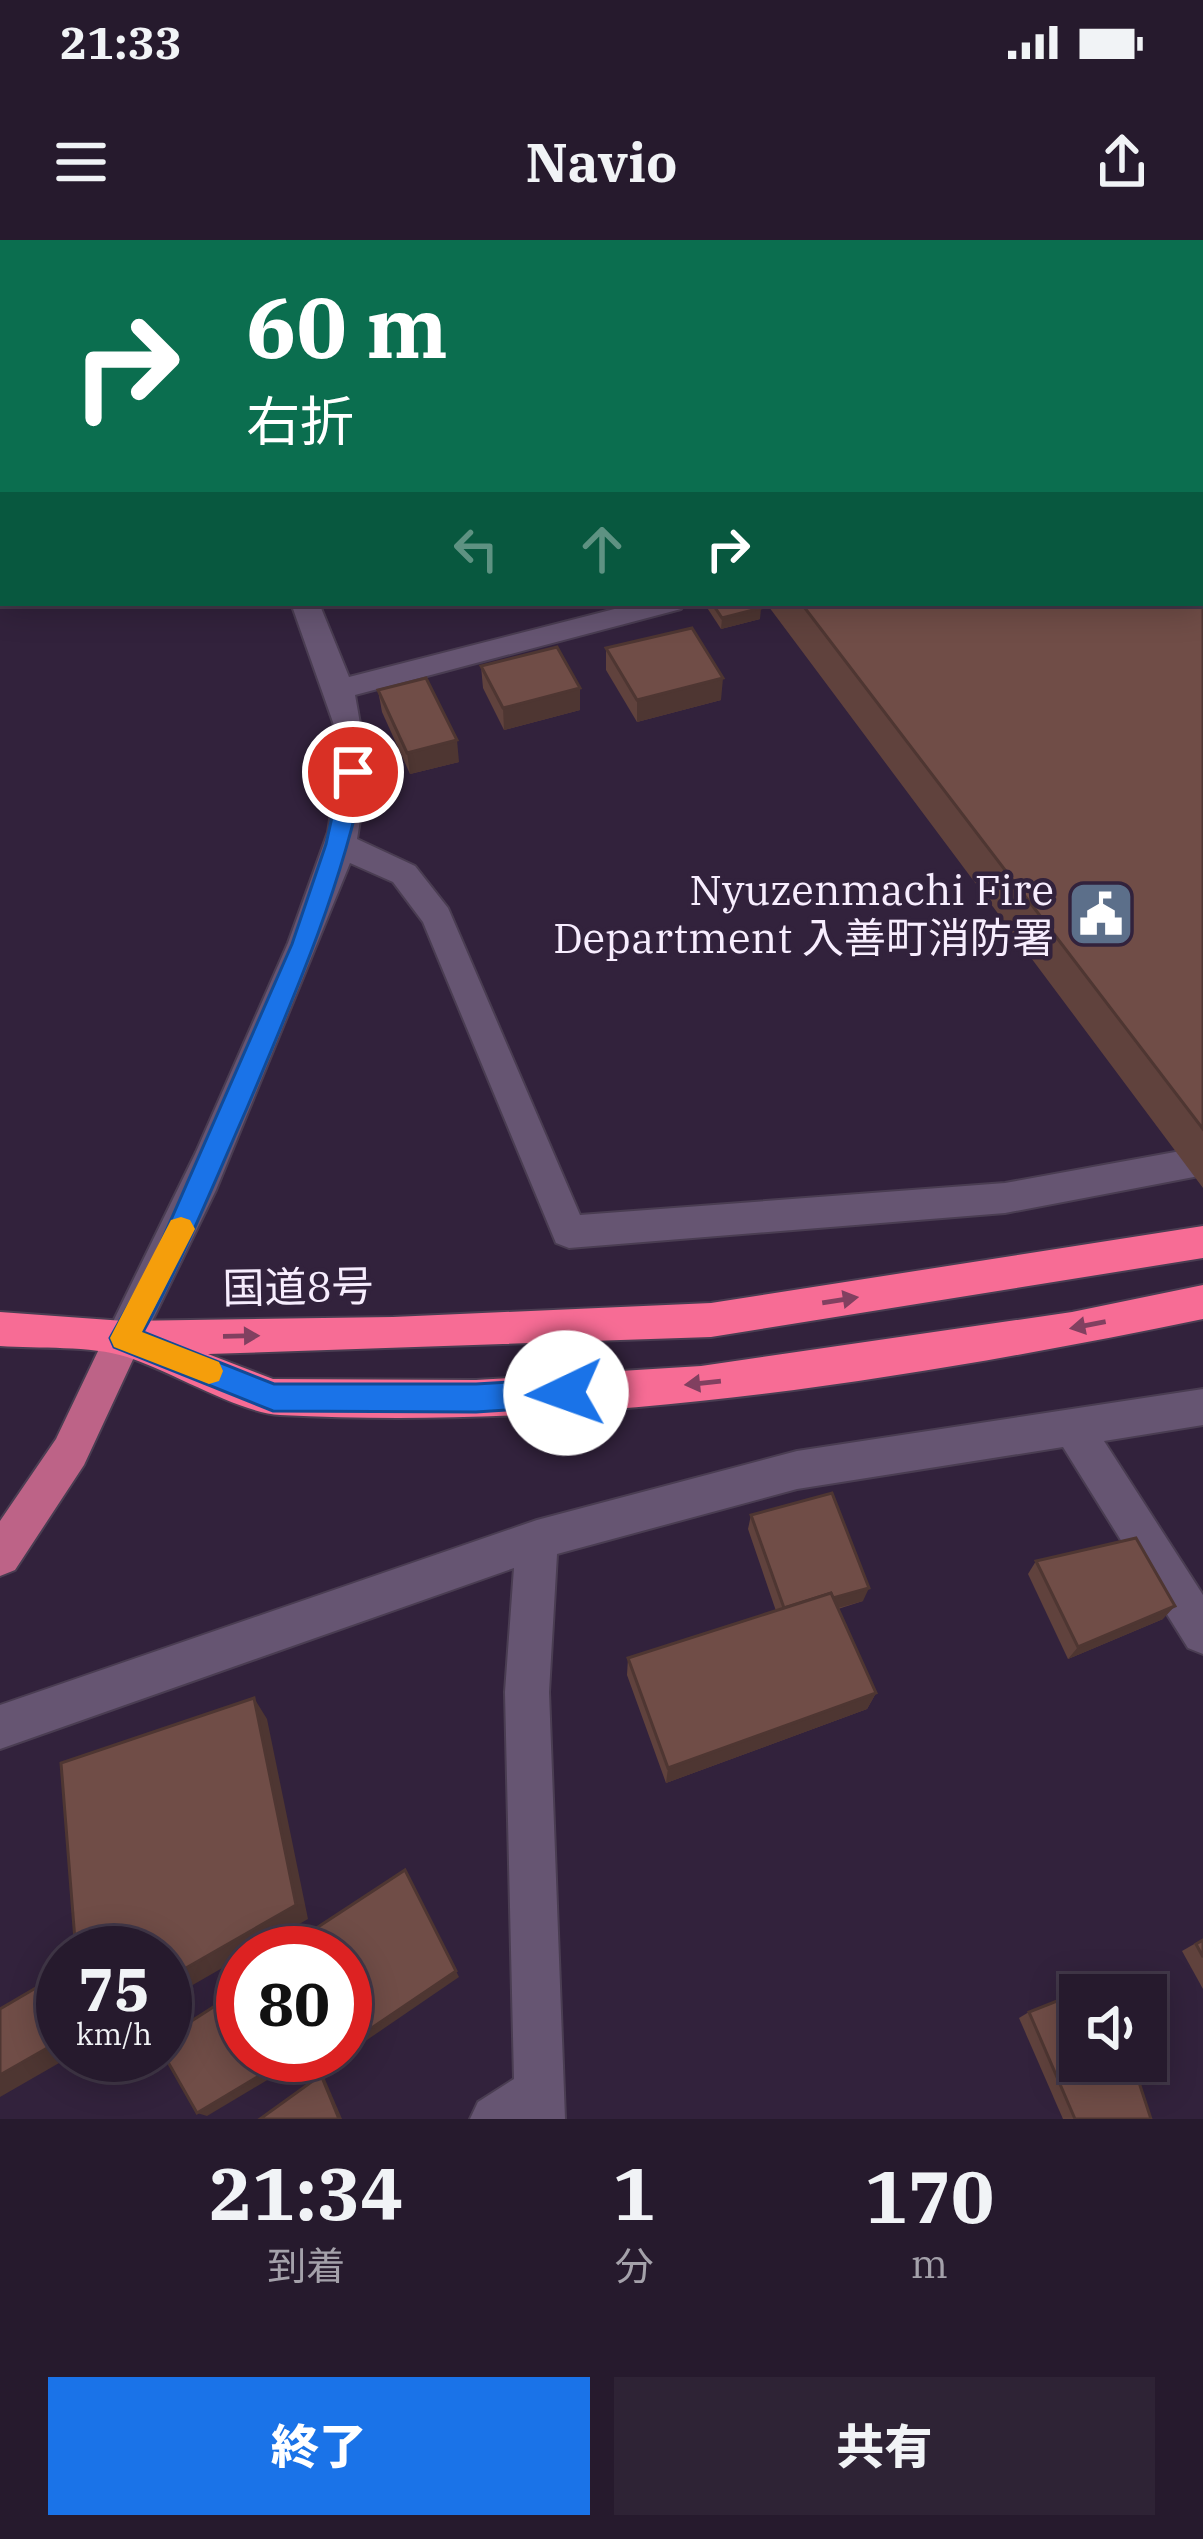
<!DOCTYPE html>
<html lang="ja">
<head>
<meta charset="utf-8">
<style>
	body { margin:0; font-family:"IBM Plex Serif","Noto Sans JP",serif; background:#2e2335; color:#f1f3f6; height:100vh; display:flex; flex-direction:column; font-size:45px; white-space:nowrap }
	* { box-sizing:border-box; margin:0 }
	p { font-size:39px; color:#a4a1aa }
	.icon { flex:none; width:66px; height:66px; fill:none; stroke:currentColor; stroke-width:2; stroke-linecap:round; stroke-linejoin:round }
	.map { position:relative; height:1879px; overflow:hidden }
	.drawer { display:flex; flex-direction:column; background:#261a2d; flex:1 }
	.drawer>* { flex:none }
	.top-card { position:absolute; left:0px; top:0px; width:1203px; height:366px; box-shadow:0 6px 30px #0003,0 0 0 3px #423849; background:#0b6e4f; color:#fff; overflow:hidden }
	.fabs { position:absolute; left:1059px; top:1734px; display:grid; gap:24px }
	.fabs a { display:grid; place-items:center; width:108px; height:108px; border-radius:0px; background:#261a2d; box-shadow:0 6px 30px #0003,0 0 0 3px #423849; font-size:60px }
	.speed { position:absolute; left:36px; top:1686px; display:flex; gap:24px; font-size:60px; font-weight:700; text-align:center }
	.speed>* { display:grid; place-content:center; width:156px; height:156px; border-radius:50%; background:#261a2d; box-shadow:0 6px 30px #0003,0 0 0 3px #423849; line-height:1 }
	.speed small { font-size:30px; font-weight:400 }
	.speed .limit { border:18px solid #d22; background:#fff; color:#111 }
	.pin { position:absolute; display:grid; place-items:center; width:102px; height:102px; color:#fff; margin:-51px; border:6px solid #fff; border-radius:50%; box-shadow:0 3px 12px #0007 }
	.me { position:absolute; width:132px; margin:-66px; rotate:267deg; stroke-linejoin:round; filter:drop-shadow(0 0 9px #0008) }
	.turn { display:flex; align-items:center; gap:42px; height:252px; padding:0 48px; font-size:54px }
	.turn .icon { width:156px; height:156px; stroke-width:2.5 }
	.turn b { display:block; font-size:84px; line-height:102px }
	.lanes { display:flex; align-items:center; height:114px; padding:0 48px; background:#0003; justify-content:center; gap:60px; direction:ltr }
	.lanes .off { opacity:.35 }
	.eta { display:flex; justify-content:space-evenly; align-items:center; height:204px; text-align:center }
	.eta b { font-size:72px; font-weight:800; line-height:84px }
	.primary-button { display:flex; gap:24px; margin-top:auto; padding:24px 48px }
	.primary-button a { flex:1; height:138px; border-radius:0px; background:#1a73e8; color:#fff; font-size:48px; font-weight:800; line-height:138px; text-align:center }
	.primary-button a+a { background:#2e2335; color:#f1f3f6 }
	.status { display:flex; justify-content:space-between; align-items:center; height:84px; padding:0 60px; background:#261a2d; direction:ltr }
	.status svg { height:33px; fill:currentColor }
	header { display:flex; justify-content:space-between; align-items:center; height:156px; padding:0 48px; background:#261a2d; font-size:54px; font-weight:800 }
	.map>svg:first-child { display:block }
</style>
</head>
<body>
<div class="status"><b>21:33</b><svg viewBox="0 0 49 12"><path d="M0 12V9h3v3zM5 12V6h3v6zM10 12V3h3v9zM15 12V0h3v12zM26 1h20v11H26zM47 4h2v5h-2z"/></svg></div>
<header><svg class="icon" aria-label="menu" viewBox="0 0 24 24"><path d="M4 6h16M4 12h16M4 18h16"/></svg>Navio<svg class="icon" aria-label="share" viewBox="0 0 24 24"><path d="M12 15V3M7 8l5-5 5 5M5 13v7h14v-7"/></svg></header>
<div class="map">
<svg width="1203" height="1879" viewBox="0 0 1203 1879">
	<rect width="100%" height="100%" fill="#32223c"/>
	<g fill="none" stroke-linecap="round" stroke-linejoin="round">
		<polyline stroke="#0c5761" stroke-width="9" points="140,3 146,0"/>
		<g stroke="#4a3d52" stroke-width="4">
			<g id="minor">
				<polygon points="266,0 288,0 289,3 267,3"/>
				<rect x="0" y="176" width="3" height="16"/>
				<polygon points="1203,207 1203,223 1200,224 1200,208"/>
				<polygon points="291,363 319,363 349,437 638,363 685,363 681,369 355,455 368,529 357,599 415,626 448,668 580,975 1005,943 1186,910 1199,914 1203,923 1199,936 1005,973 569,1008 556,1003 423,682 393,642 350,623 216,950 138,1110 124,1115 110,1110 105,1098 196,912 288,703 328,592 338,529 334,485"/>
				<polygon points="1203,1149 1203,1185 1104,1201 1203,1355 1203,1414 1188,1408 1063,1207 797,1249 557,1314 549,1452 565,1879 470,1879 478,1862 514,1839 505,1452 514,1328 0,1509 0,1465 537,1280 797,1211"/>
			</g>
		</g>
		<g stroke="#4a3d52" stroke-width="4">
			<polygon id="major" points="124,1081 138,1086 143,1098 84,1225 15,1330 0,1336 0,1281 56,1199 110,1086"/>
		</g>
		<g stroke="#4a3d52" stroke-width="4">
			<path id="highway" d="M1203,986V1018L711,1097L208,1114L273,1139L476,1140L701,1126L1072,1072L1203,1045V1079C902,1141 588,1191 280,1175C239,1173 169,1130 127,1117C90,1105 39,1109 0,1106V1072L124,1081L393,1077L711,1063Z"/>
		</g>
		<use href="#minor" fill="#665572" fill-rule="evenodd"/>
		<use href="#major" fill="#bd6387" fill-rule="evenodd"/>
		<use href="#highway" fill="#f76c95" fill-rule="evenodd"/>
	</g>
	<g fill="#60423d">
		<polygon points="345,0 504,0 504,3 347,3"/>
		<polygon points="1203,111 1203,142 1200,141 1200,114"/>
		<polygon points="1203,307 1203,948 766,363 1200,363"/>
		<polygon points="704,363 758,363 760,379 721,389"/>
		<polygon points="606,408 721,460 637,482 606,430"/>
		<polygon points="481,426 580,470 504,490 483,448"/>
		<polygon points="378,450 459,522 410,534 382,472"/>
		<polygon points="751,1275 863,1361 838,1369 876,1453 867,1469 666,1543 627,1435 628,1418 776,1371 748,1289"/>
		<polygon points="1036,1321 1163,1379 1068,1419 1028,1334"/>
		<polygon points="1203,1699 1203,1749 1182,1711"/>
		<polygon points="1029,1772 1151,1879 1063,1879 1019,1778"/>
	</g>
	<g fill="#4e3632">
		<polygon points="412,0 504,0 504,3 413,3"/>
		<polygon points="761,368 760,379 721,389 722,378"/>
		<polygon points="723,438 721,460 637,482 637,460"/>
		<polygon points="580,448 580,470 504,490 503,468"/>
		<polygon points="457,500 459,522 410,534 407,513"/>
		<polygon points="869,1348 863,1361 781,1384 785,1371"/>
		<polygon points="1175,1366 1163,1379 1068,1419 1078,1407"/>
		<polygon points="876,1453 867,1469 666,1543 668,1528"/>
		<polygon points="254,1458 267,1479 308,1679 249,1713 243,1713 243,1716 165,1761 165,1740"/>
		<polygon points="405,1630 459,1737 345,1815 345,1806"/>
		<polygon points="63,1799 63,1815 73,1815 0,1857 0,1835"/>
		<polygon points="294,1815 303,1815 304,1818 207,1876 197,1873"/>
		<polygon points="321,1835 324,1837 342,1879 339,1879"/>
	</g>
	<g fill="#704d47" stroke="#4e3632" stroke-width="3">
		<polygon points="362,0 413,0 414,3 397,3 397,0 385,3 364,3"/>
		<polygon points="639,0 781,0 784,3 642,3"/>
		<polygon points="1010,0 1066,0 1067,3 1011,3"/>
		<polygon points="1200,304 1203,307 1203,889 801,363 1200,363"/>
		<polygon points="712,363 758,363 761,368 722,378"/>
		<polygon points="692,388 723,438 637,460 606,408"/>
		<polygon points="557,407 580,448 503,468 481,426"/>
		<polygon points="426,438 457,500 407,513 378,450"/>
		<polygon points="832,1253 869,1348 833,1358 831,1353 784,1368 751,1275"/>
		<polygon points="1136,1298 1175,1366 1078,1407 1036,1321"/>
		<polygon points="831,1353 876,1453 668,1528 628,1418"/>
		<polygon points="254,1458 296,1665 165,1740 165,1713 76,1713 61,1523"/>
		<polygon points="405,1630 456,1731 345,1806 345,1713 292,1713 289,1706"/>
		<polygon points="1203,1700 1203,1717 1196,1704"/>
		<polygon points="63,1732 63,1799 0,1835 0,1769"/>
		<polygon points="1105,1742 1109,1755 1080,1755 1080,1821 1132,1821 1151,1879 1075,1879 1029,1772"/>
		<polygon points="243,1748 243,1815 294,1815 197,1873 164,1815 165,1798"/>
		<polygon points="321,1835 339,1879 260,1879"/>
	</g>
	<defs><path id="oneway-solid" d="M-6-.8H1V-3.2L6.5 0L1 3.2V.8H-6Z" transform="scale(3)"/></defs>
	<g fill="#814060">
		<use href="#oneway-solid" transform="translate(840 1060) rotate(-9)"/>
		<use href="#oneway-solid" transform="translate(1088 1085) rotate(169)"/>
		<use href="#oneway-solid" transform="translate(241 1096) rotate(-1)"/>
		<use href="#oneway-solid" transform="translate(703 1143) rotate(174)"/>
	</g>
	<path fill="#1a73e8" stroke="#114b97" stroke-width="3" d="M353,524L365,532C341,650 294,757 247,868C214,943 183,1020 143,1092L274,1144H476L566,1139L577,1143L581,1153L577,1162L566,1166L476,1172L273,1171L114,1107L110,1098L152,1023L292,704L326,604L342,532Z"/>
	<polygon fill="#f59e0b" points="181,977 190,980 195,989 142,1092 219,1122 223,1131 219,1141 209,1144 114,1107 110,1098 171,980"/>
	<defs>
		<g id="civic-square" transform="scale(3.45)"><rect x="-9" y="-9" width="18" height="18" rx="4" fill="#5c6f8a" stroke="#32223c"/><path d="M-.6-6.5H3V-4.5H.6V-3L4-1V1h2V6H-6V1h2V-1L-.6-3ZM-1.2 2.5V6h2.4V2.5Z" fill="#fff"/></g>
	</defs>
	<g fill-rule="evenodd">
		<use href="#civic-square" x="1101" y="674"/>
	</g>
	<g text-anchor="middle" stroke-width="9" stroke-linejoin="round" paint-order="stroke">
		<g font-size="42" fill="#f7edfe" stroke="#32223c" text-anchor="end">
			<text x="1054" y="665">Nyuzenmachi Fire<tspan x="1054" dy="48">Department 入善町消防署</tspan></text>
		</g>
		<g font-size="42" fill="#f7edfe" stroke="#32223c">
			<text transform="translate(298 1047) rotate(-1)" y="15">国道8号</text>
		</g>
	</g>
</svg>
<div class="fabs">
<a><svg class="icon" aria-label="sound" viewBox="0 0 24 24"><path d="M4 9h4l5-4v14l-5-4H4zM17 9q2 3 0 6"/></svg></a>
</div>
<div class="speed"><div>75<small>km/h</small></div><div class="limit">80</div></div>
<div class="pin" style="left:353px;top:532px;background:#d93025"><svg class="icon" aria-label="arrive" viewBox="0 0 24 24"><path d="M6 21V4h12l-3 4 3 4H6"/></svg></div>
<svg class="me" style="left:566px;top:1153px" viewBox="-20 -20 40 40"><circle r="19" fill="#fff"/><path d="M0-13L10 11 0 6-10 11z" fill="#1a73e8"/></svg>
<div class="top-card">
<div class="turn"><svg class="icon" aria-label="right" viewBox="0 0 24 24"><path d="M7 20v-9h11M14 6l5 5-5 5"/></svg><div><b>60 m</b>右折</div></div>
<div class="lanes"><svg class="icon off" aria-label="left" viewBox="0 0 24 24"><path d="M17 20v-9H6M10 6l-5 5 5 5"/></svg><svg class="icon off" aria-label="ahead" viewBox="0 0 24 24"><path d="M12 20V5M6 11l6-6 6 6"/></svg><svg class="icon" aria-label="right" viewBox="0 0 24 24"><path d="M7 20v-9h11M14 6l5 5-5 5"/></svg></div>
</div>
</div>
<section class="drawer">
<div class="eta">
<div><b>21:34</b><p>到着</p></div>
<div><b>1</b><p>分</p></div>
<div><b>170</b><p>m</p></div>
</div>
<div class="primary-button"><a>終了</a><a>共有</a></div>
</section>
</body>
</html>
